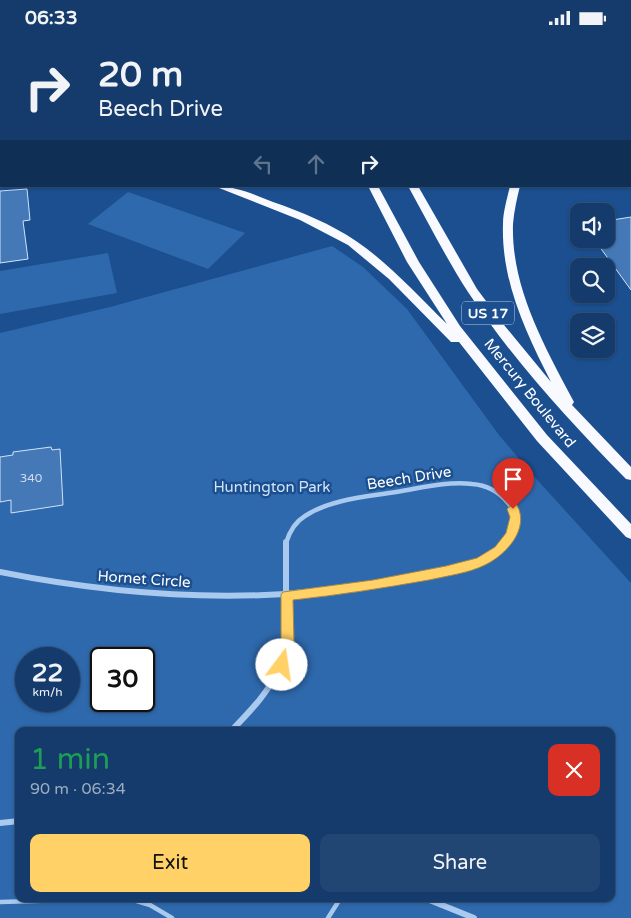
<!DOCTYPE html>
<html lang="en">
<head>
<meta charset="utf-8">
<style>
	body { margin:0; font-family:"Varela Round",sans-serif; background:#214673; color:#f1f3f6; height:100vh; display:flex; flex-direction:column; font-size:19px; white-space:nowrap }
	* { box-sizing:border-box; margin:0 }
	p { font-size:16px; color:#9dadc1 }
	.icon { flex:none; width:28px; height:28px; fill:none; stroke:currentColor; stroke-width:2; stroke-linecap:round; stroke-linejoin:round }
	.map { position:relative; flex:1; overflow:hidden }
	.panel { position:absolute; left:15px; top:692px; width:600px; height:175px; display:flex; flex-direction:column; background:#143b6b; border-radius:10px; box-shadow:0 1px 4px #0004,0 0 0 1px #33557e }
	.panel>* { flex:none }
	.top-card { position:absolute; left:0px; top:0px; width:631px; height:152px; box-shadow:0 1px 4px #0004,0 0 0 1px #33557e; background:#143b6b; color:#f1f3f6; overflow:hidden }
	.fabs { position:absolute; left:570px; top:168px; display:grid; gap:10px }
	.fabs a { display:grid; place-items:center; width:45px; height:45px; border-radius:10px; background:#143b6b; box-shadow:0 1px 4px #0004,0 0 0 1px #33557e; font-size:25px }
	.speed { position:absolute; left:15px; top:612px; display:flex; gap:10px; font-size:25px; font-weight:700; text-align:center }
	.speed>* { display:grid; place-content:center; width:65px; height:65px; border-radius:50%; background:#143b6b; box-shadow:0 1px 4px #0004,0 0 0 1px #33557e; line-height:1 }
	.speed small { font-size:12px; font-weight:400 }
	.speed .limit { border:2px solid #111; border-radius:8px; background:#fff; color:#111 }
	.pin { position:absolute; display:grid; place-items:center; width:42px; height:42px; color:#fff; margin:-51px -21px; border-radius:50% 50% 50% 0; rotate:-45deg; box-shadow:0 0 5px #0007 }
	.pin .icon { rotate:45deg }
	.me { position:absolute; width:55px; margin:-28px; rotate:14deg; stroke-linejoin:round; filter:drop-shadow(0 0 4px #0008) }
	.turn { display:flex; align-items:center; gap:18px; height:105px; padding:0 15px; font-size:22px }
	.turn .icon { width:65px; height:65px; stroke-width:2.5 }
	.turn b { display:block; font-size:35px; line-height:42px }
	.lanes { display:flex; align-items:center; height:48px; padding:0 15px; background:#0003; justify-content:center; gap:25px; direction:ltr }
	.lanes .off { opacity:.35 }
	.round { display:grid; place-items:center; flex:none; width:52px; height:52px; border-radius:10px; background:#214673 }
	.head { display:flex; align-items:center; justify-content:space-between; height:85px; padding:0 15px }
	h1 { font-size:30px; font-weight:600; line-height:38px; color:#1e9e55 }
	.primary-button { display:flex; gap:10px; margin-top:auto; padding:10px 15px }
	.primary-button a { flex:1; height:58px; border-radius:10px; background:#ffd166; color:#111; font-size:20px; font-weight:600; line-height:58px; text-align:center }
	.primary-button a+a { background:#214673; color:#f1f3f6 }
	.status { display:flex; justify-content:space-between; align-items:center; height:35px; padding:0 25px; background:#143b6b; direction:ltr }
	.status svg { height:14px; fill:currentColor }
	.map>svg:first-child { display:block }
</style>
</head>
<body>
<div class="status"><b>06:33</b><svg viewBox="0 0 49 12"><path d="M0 12V9h3v3zM5 12V6h3v6zM10 12V3h3v9zM15 12V0h3v12zM26 1h20v11H26zM47 4h2v5h-2z"/></svg></div>
<div class="map">
<svg width="631" height="883" viewBox="0 0 631 883">
	<rect width="100%" height="100%" fill="#1b4f8f"/>
	<g fill="#2e69ad" fill-rule="evenodd">
		<polygon points="128,157 245,198 208,234 88,189"/>
		<path d="M332,211L363,232L407,274L499,400L531,438L631,548V883H0V298L110,272ZM26,624H69V666H26ZM101,624H144V666H101ZM19,696H611V864H19Z"/>
		<polygon points="108,218 117,258 0,279 0,236"/>
	</g>
	<g fill="#4478b7" stroke="#cfe3fa">
		<polygon points="27,154 30,185 23,186 28,224 0,228 0,156"/>
		<polygon points="631,182 631,255 594,204 606,204 606,186"/>
		<polygon points="51,412 52,415 60,414 63,470 11,478 11,465 0,467 0,422 13,420 13,417"/>
	</g>
	<g fill="none" stroke-linecap="round" stroke-linejoin="round">
		<g stroke="#a9c9ee" stroke-width="4.5">
			<polyline points="130,864 150,870 172,883"/>
			<polyline points="0,867 103,864"/>
			<polyline points="328,883 340,864"/>
		</g>
		<path stroke="#a9c9ee" stroke-width="4.5" d="M286,508C289,498 295,487 305,481C331,464 366,462 396,457C421,453 447,446 472,449C486,450 499,457 508,468C520,481 513,496 504,508"/>
		<g stroke="#a9c9ee" stroke-width="6">
			<polyline points="286,507 286,559"/>
			<path d="M0,537C95,556 189,565 286,559"/>
			<polyline points="286,559 360,551 459,534 488,522 505,507"/>
			<path d="M231,696C278,648 291,628 286,559"/>
			<polyline points="0,788 19,786"/>
			<polyline points="427,864 474,883"/>
		</g>
		<g fill="#f0f6ff" fill-rule="evenodd">
			<rect x="0" y="11" width="1" height="4"/>
			<rect x="0" y="31" width="1" height="4"/>
		</g>
		<g fill="#f8faff" fill-rule="evenodd">
			<polygon points="289,0 298,0 298,1 290,1"/>
			<rect x="324" y="0" width="8" height="1"/>
			<polygon points="491,0 502,0 502,1 492,1"/>
			<polygon points="546,0 555,0 555,1 547,1"/>
			<polygon points="623,0 631,0 631,2 623,1"/>
			<rect x="0" y="74" width="1" height="6"/>
			<path d="M214,151C235,151 253,159 273,167C302,177 331,189 356,206C390,229 418,261 447,289L407,227L368,151H378L419,227L460,291L547,400L631,489V504L626,502L537,406L459,307H451L389,244L348,210L300,185Z"/>
			<path d="M408,151H418L477,254L504,290L551,347C526,298 501,246 503,189C503,177 507,164 510,151H520C517,163 514,176 513,189C511,253 545,312 574,367L572,370L631,432V445L626,444C569,386 513,325 468,257C446,223 428,187 408,151Z"/>
		</g>
	</g>
	<path fill="#ffd166" stroke="#a68842" d="M513,469L517,470C530,494 506,520 485,530C469,538 447,541 429,545C384,553 339,560 293,565L294,606L286,634L282,636L277,634L275,630L281,606V560L283,557L373,545L446,531L477,523L495,512L506,498L510,482L507,474Z"/>
	<g text-anchor="middle" stroke-width="5" stroke-linejoin="round" paint-order="stroke">
		<g font-size="12" fill="#d0dded">
			<text x="31" y="447">340</text>
		</g>
		<rect fill="#1b4f8f" stroke="#bbcadd" stroke-width="1" x="462" y="266.5" width="52" height="23" rx="4"/>
		<g font-size="14" font-weight="bold" fill="#fff">
			<text x="488" y="283">US 17</text>
		</g>
		<g font-size="15" fill="#fff" stroke="#1b4f8f">
			<text transform="translate(530 358) rotate(51)" y="5">Mercury Boulevard</text>
			<text transform="translate(409 443) rotate(-9)" y="5">Beech Drive</text>
			<text transform="translate(144 544) rotate(4)" y="5">Hornet Circle</text>
		</g>
		<g font-size="15" fill="#cfe3fa" stroke="#1b4f8f">
			<text x="272" y="457">Huntington Park</text>
		</g>
	</g>
</svg>
<div class="fabs">
<a><svg class="icon" aria-label="sound" viewBox="0 0 24 24"><path d="M4 9h4l5-4v14l-5-4H4zM17 9q2 3 0 6"/></svg></a>
<a><svg class="icon" aria-label="search" viewBox="0 0 24 24"><circle cx="10" cy="10" r="6"/><path d="M15 15l6 6"/></svg></a>
<a><svg class="icon" aria-label="layers" viewBox="0 0 24 24"><path d="M12 4l9 5-9 5-9-5zM3 14l9 5 9-5"/></svg></a>
</div>
<div class="speed"><div>22<small>km/h</small></div><div class="limit">30</div></div>
<div class="pin" style="left:513px;top:474px;background:#d93025"><svg class="icon" aria-label="arrive" viewBox="0 0 24 24"><path d="M6 21V4h12l-3 4 3 4H6"/></svg></div>
<svg class="me" style="left:282px;top:630px" viewBox="-20 -20 40 40"><circle r="19" fill="#fff"/><path d="M0-13L10 11 0 6-10 11z" fill="#ffd166"/></svg>
<div class="top-card">
<div class="turn"><svg class="icon" aria-label="right" viewBox="0 0 24 24"><path d="M7 20v-9h11M14 6l5 5-5 5"/></svg><div><b>20 m</b>Beech Drive</div></div>
<div class="lanes"><svg class="icon off" aria-label="left" viewBox="0 0 24 24"><path d="M17 20v-9H6M10 6l-5 5 5 5"/></svg><svg class="icon off" aria-label="ahead" viewBox="0 0 24 24"><path d="M12 20V5M6 11l6-6 6 6"/></svg><svg class="icon" aria-label="right" viewBox="0 0 24 24"><path d="M7 20v-9h11M14 6l5 5-5 5"/></svg></div>
</div>
<section class="panel">
<div class="head"><div><h1>1 min</h1><p>90 m · 06:34</p></div><a class="round" style="background:#d93025;color:#fff"><svg class="icon" aria-label="close" viewBox="0 0 24 24"><path d="M6 6l12 12M18 6L6 18"/></svg></a></div>
<div class="primary-button"><a>Exit</a><a>Share</a></div>
</section>
</div>
</body>
</html>
